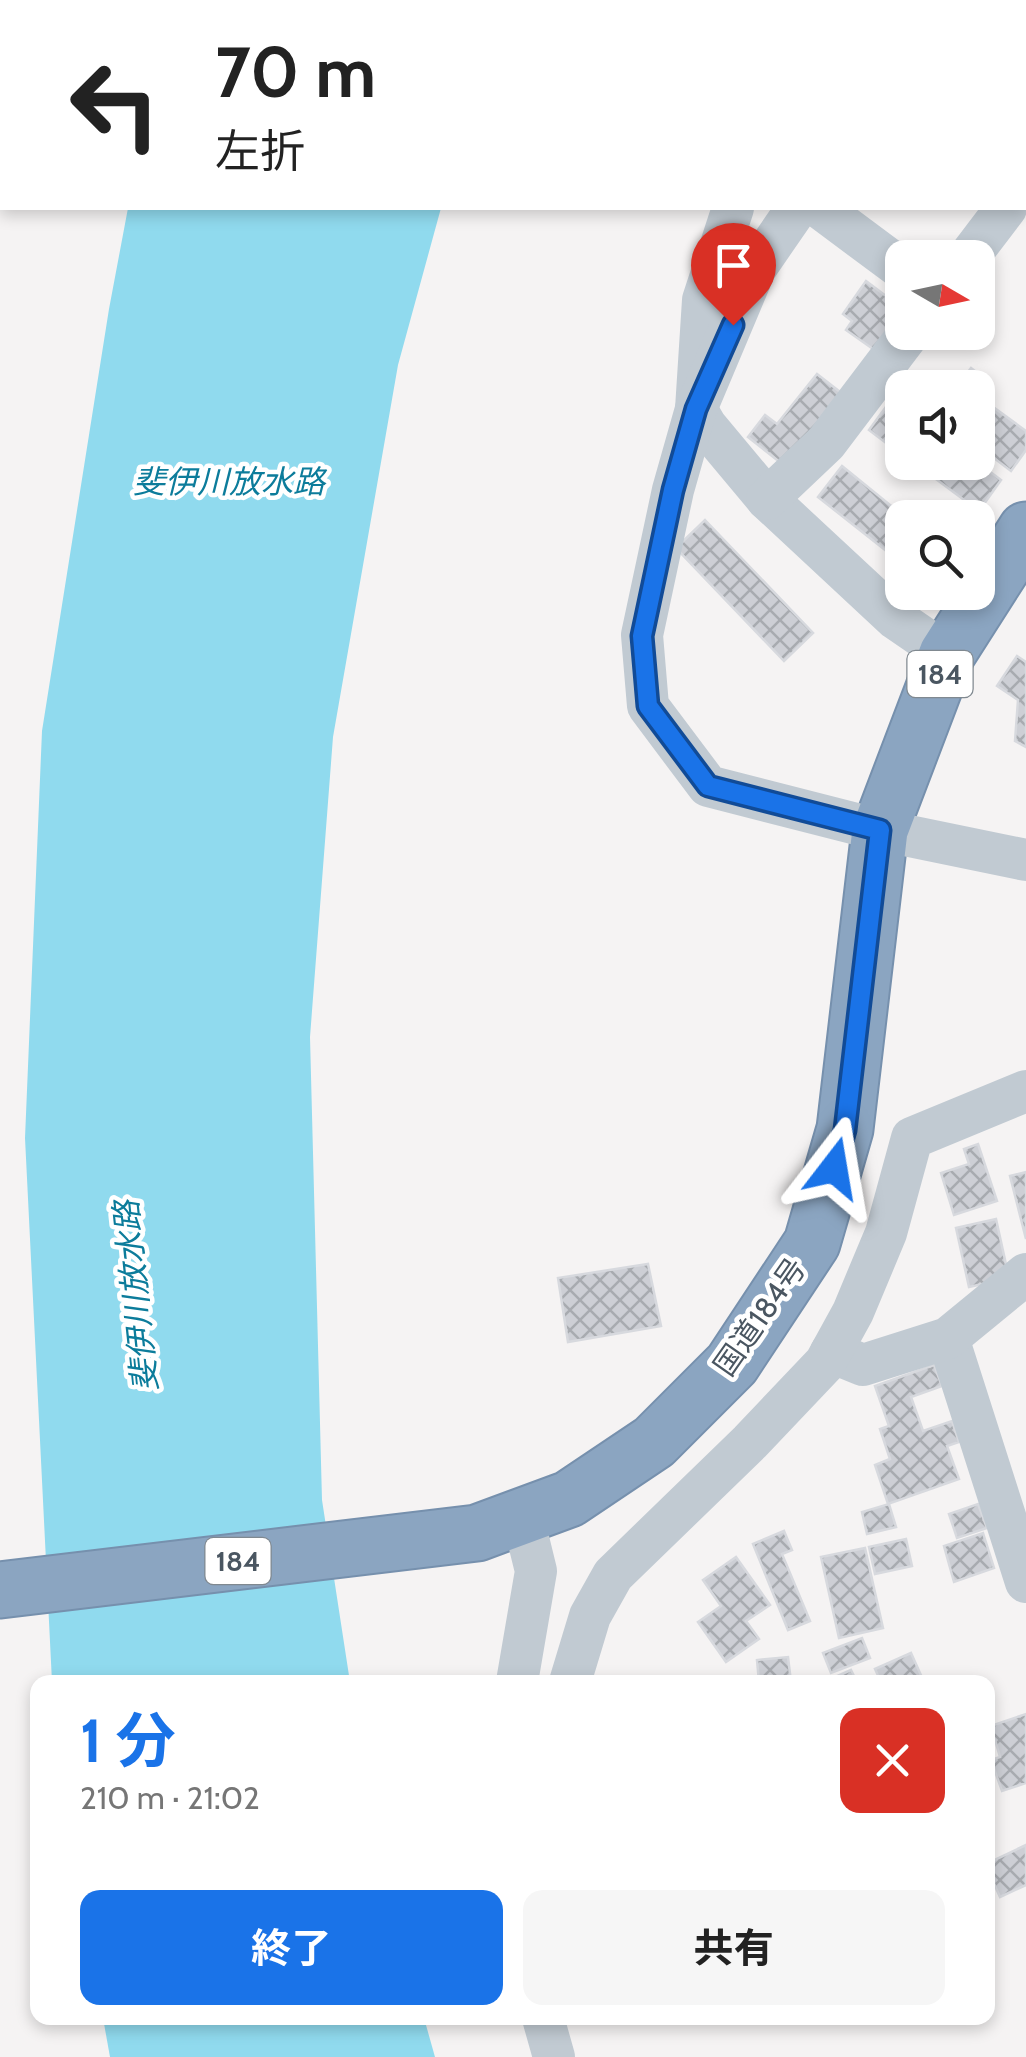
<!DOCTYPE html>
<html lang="ja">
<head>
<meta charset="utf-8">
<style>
	body { margin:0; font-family:Cabin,"Noto Sans JP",sans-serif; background:#f6f6f6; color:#222; height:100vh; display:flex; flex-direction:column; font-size:38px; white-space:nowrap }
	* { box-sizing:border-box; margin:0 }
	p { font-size:32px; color:#767676 }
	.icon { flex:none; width:55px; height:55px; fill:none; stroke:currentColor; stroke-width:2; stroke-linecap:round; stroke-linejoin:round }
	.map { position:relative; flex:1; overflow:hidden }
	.details { position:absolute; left:30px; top:1675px; width:965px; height:350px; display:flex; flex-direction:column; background:#fff; border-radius:20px; box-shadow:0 5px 15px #0003 }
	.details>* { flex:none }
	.hud { position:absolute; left:0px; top:0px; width:1028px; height:210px; box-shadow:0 5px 15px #0003; background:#fff; color:#222; overflow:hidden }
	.needle { width:65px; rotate:99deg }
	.controls { position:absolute; left:885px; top:240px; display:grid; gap:20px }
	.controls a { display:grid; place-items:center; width:110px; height:110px; border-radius:20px; background:#fff; box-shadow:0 5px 15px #0003; font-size:50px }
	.pin { position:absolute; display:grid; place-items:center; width:85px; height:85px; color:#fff; margin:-102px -42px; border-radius:50% 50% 50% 0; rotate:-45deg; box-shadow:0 0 10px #0007 }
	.pin .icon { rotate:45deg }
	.me { position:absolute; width:110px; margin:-55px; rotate:14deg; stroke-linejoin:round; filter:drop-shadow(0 0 8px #0008) }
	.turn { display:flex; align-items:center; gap:35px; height:210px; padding:0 50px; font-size:45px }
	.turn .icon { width:130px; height:130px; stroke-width:2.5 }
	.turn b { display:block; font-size:70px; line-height:85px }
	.round { display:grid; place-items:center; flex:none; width:105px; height:105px; border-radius:20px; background:#f6f6f6 }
	.overview { display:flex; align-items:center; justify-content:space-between; height:170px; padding:0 50px }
	h1 { font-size:60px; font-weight:700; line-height:75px; color:#1a73e8 }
	.cta { display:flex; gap:20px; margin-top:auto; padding:20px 50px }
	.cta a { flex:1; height:115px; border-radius:20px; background:#1a73e8; color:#fff; font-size:40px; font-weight:700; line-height:115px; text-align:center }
	.cta a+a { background:#f6f6f6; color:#222 }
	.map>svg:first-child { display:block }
</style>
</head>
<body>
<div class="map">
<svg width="1026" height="2057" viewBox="0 0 1026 2057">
	<defs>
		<pattern id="building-cross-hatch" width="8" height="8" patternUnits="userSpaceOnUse" patternTransform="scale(2.5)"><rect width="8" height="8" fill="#cdcfd5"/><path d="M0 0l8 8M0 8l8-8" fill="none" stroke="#a8abb0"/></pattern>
	</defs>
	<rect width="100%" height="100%" fill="#f5f3f3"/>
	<g fill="#90daee">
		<polygon points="176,0 499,0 175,2"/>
		<polygon points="128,208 441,208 398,365 333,737 310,1037 322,1500 350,1682 52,1682 25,1138 42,731 109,309"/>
		<polygon points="103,2018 424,2018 435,2057 110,2057"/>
	</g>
	<g fill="url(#building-cross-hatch)" stroke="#d7d9de" stroke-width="2.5">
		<polygon points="866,281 902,308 902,329 883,356 846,330 852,321 843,314"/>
		<polygon points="971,368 987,380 978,393 978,388 956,388"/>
		<polygon points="817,374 844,395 786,467 748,437 765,415 777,424"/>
		<polygon points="978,396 1026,431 1026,450 1011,471 978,446"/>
		<polygon points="891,400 902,408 902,455 869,430"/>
		<polygon points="913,462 977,462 1001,480 979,511"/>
		<polygon points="842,466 906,518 902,518 902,557 899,561 818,497"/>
		<polygon points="705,520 813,633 784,661 676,548"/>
		<polygon points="1017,656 1026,662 1026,747 1015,741 1018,700 997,686"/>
		<polygon points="978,1144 997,1201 954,1215 941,1173 969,1164 964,1149"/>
		<polygon points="1026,1172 1026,1239 1010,1176"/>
		<polygon points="996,1219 1009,1278 969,1287 956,1228"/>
		<polygon points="648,1264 661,1326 568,1342 558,1278"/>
		<polygon points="934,1365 942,1386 911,1397 923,1431 952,1421 959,1442 947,1446 959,1479 888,1504 875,1465 890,1459 880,1429 889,1426 875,1386"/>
		<polygon points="889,1504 896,1527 867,1534 862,1512"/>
		<polygon points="978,1504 987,1528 957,1538 949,1514"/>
		<polygon points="784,1531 792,1550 782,1554 810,1621 788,1630 753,1544"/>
		<polygon points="983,1533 994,1568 954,1582 944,1546"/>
		<polygon points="906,1539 912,1566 875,1574 869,1547"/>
		<polygon points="865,1548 883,1628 839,1638 821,1557"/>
		<polygon points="736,1557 770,1605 746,1621 759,1639 726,1662 698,1622 721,1606 703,1580"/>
		<polygon points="862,1638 870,1658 831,1673 823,1653"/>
		<polygon points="911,1653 924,1682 881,1682 875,1669"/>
		<polygon points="788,1657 791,1682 759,1682 757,1660"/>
		<polygon points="851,1670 857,1682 824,1682"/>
		<polygon points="1026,1714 1026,1783 1002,1791 991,1760 1000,1757 995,1740 988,1743 988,1727"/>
		<polygon points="1026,1845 1026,1885 1000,1897 988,1870 988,1863"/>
	</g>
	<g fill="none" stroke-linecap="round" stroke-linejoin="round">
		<g stroke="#7690ad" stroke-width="59">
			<polyline id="highway" points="0,1590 477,1533 569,1499 654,1442 732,1364 812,1243 845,1129 880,830 947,654 1026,530"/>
		</g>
		<g stroke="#c1cad2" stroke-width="42">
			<polyline points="804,2 805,0"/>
			<polyline points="942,2 944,0"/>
			<polyline points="1025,183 1026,181"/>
			<polyline points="733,208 703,300 696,409 706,426 767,499 896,619 947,654"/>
			<polyline points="797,208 755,269 696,409 673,490 642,635 648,706 708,786 880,830 1026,860"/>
			<polyline points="820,208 902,269"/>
			<polyline points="968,258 1006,208"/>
			<polyline points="767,499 826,443 910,332"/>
			<polyline points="948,1338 1026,1582"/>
			<polyline points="831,1352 863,1365 948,1338 1026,1274"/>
			<polyline points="517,1682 536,1571 523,1518"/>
			<polyline points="570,1682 590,1616 613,1575 750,1442 825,1363 853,1312 886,1233 912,1138 1026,1091"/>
			<polyline points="543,2018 554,2057"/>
		</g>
		<use href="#highway" stroke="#8ba5c1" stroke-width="55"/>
	</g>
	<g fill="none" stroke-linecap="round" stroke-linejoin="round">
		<g stroke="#114b97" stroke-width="25">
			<polyline id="route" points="733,325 696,409 673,490 642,636 648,706 708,786 880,830 845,1130 834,1168"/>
		</g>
		<use href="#route" stroke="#1a73e8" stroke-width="18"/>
	</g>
	<g text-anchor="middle" stroke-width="9" stroke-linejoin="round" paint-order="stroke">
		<g fill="#fff" stroke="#808990" stroke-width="2.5">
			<rect x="907.5" y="651" width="65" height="46" rx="8"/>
			<rect x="205.5" y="1538" width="65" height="46" rx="8"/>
		</g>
		<g font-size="28" font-weight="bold" fill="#4a5661">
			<text x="940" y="684">184</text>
			<text x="238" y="1571">184</text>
		</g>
		<g font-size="30" fill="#4a5661" stroke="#fff">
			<text transform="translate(760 1317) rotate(-55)" y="10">国道184号</text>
		</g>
		<g font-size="32" font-style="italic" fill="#0c7c9b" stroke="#fff">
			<text x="229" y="493">斐伊川放水路</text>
			<text transform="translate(136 1296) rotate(-96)" y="11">斐伊川放水路</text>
		</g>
	</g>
</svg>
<div class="controls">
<a><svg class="needle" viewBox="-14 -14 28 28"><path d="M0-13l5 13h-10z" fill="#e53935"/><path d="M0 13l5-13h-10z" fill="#767676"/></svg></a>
<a><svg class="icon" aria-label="sound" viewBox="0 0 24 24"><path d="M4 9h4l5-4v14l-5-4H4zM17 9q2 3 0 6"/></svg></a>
<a><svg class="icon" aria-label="search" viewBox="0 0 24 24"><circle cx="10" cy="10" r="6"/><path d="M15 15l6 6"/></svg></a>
</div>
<div class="pin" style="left:733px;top:325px;background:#d93025"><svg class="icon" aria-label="arrive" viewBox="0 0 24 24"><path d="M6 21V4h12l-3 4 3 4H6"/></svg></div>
<svg class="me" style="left:834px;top:1168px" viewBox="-20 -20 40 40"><path d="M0-17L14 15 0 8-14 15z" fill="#1a73e8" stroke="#fff" stroke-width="4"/></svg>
<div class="hud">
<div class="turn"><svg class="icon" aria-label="left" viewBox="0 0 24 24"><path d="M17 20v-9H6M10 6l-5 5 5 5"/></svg><div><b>70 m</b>左折</div></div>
</div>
<section class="details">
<div class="overview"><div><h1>1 分</h1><p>210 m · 21:02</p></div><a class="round" style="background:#d93025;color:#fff"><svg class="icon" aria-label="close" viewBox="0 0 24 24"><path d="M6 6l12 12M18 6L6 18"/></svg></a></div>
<div class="cta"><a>終了</a><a>共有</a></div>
</section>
</div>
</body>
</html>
